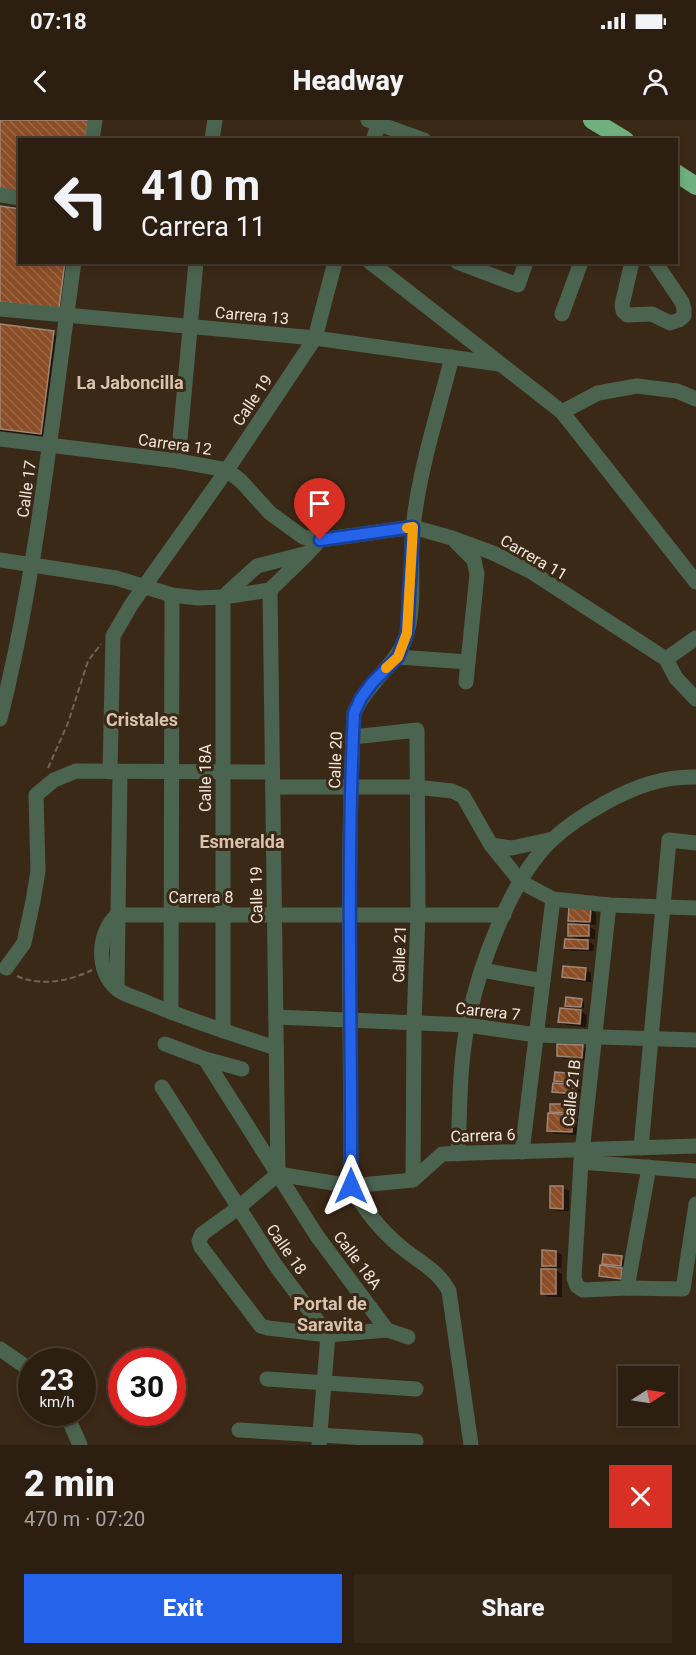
<!DOCTYPE html>
<html lang="en">
<head>
<meta charset="utf-8">
<style>
	body { margin:0; font-family:Roboto,sans-serif; background:#34271a; color:#f1f3f6; height:100vh; display:flex; flex-direction:column; font-size:22px; white-space:nowrap }
	* { box-sizing:border-box; margin:0 }
	p { font-size:20px; color:#a6a29f }
	.icon { flex:none; width:33px; height:33px; fill:none; stroke:currentColor; stroke-width:2; stroke-linecap:round; stroke-linejoin:round }
	.map { position:relative; height:1325px; overflow:hidden }
	.panel { display:flex; flex-direction:column; background:#2c1f11; flex:1 }
	.panel>* { flex:none }
	.top-card { position:absolute; left:18px; top:18px; width:660px; height:126px; border-radius:0px; box-shadow:0 3px 9px #0003,0 0 0 2px #483d31; background:#2c1f11; color:#f1f3f6; overflow:hidden }
	.needle { width:39px; rotate:78deg }
	.tools { position:absolute; left:618px; top:1246px; display:grid; gap:12px }
	.tools a { display:grid; place-items:center; width:60px; height:60px; border-radius:0px; background:#2c1f11; box-shadow:0 3px 9px #0003,0 0 0 2px #483d31; font-size:30px }
	.speed { position:absolute; left:18px; top:1228px; display:flex; gap:12px; font-size:30px; font-weight:700; text-align:center }
	.speed>* { display:grid; place-content:center; width:78px; height:78px; border-radius:50%; background:#2c1f11; box-shadow:0 3px 9px #0003,0 0 0 2px #483d31; line-height:1 }
	.speed small { font-size:15px; font-weight:400 }
	.speed .limit { border:9px solid #d22; background:#fff; color:#111 }
	.pin { position:absolute; display:grid; place-items:center; width:51px; height:51px; color:#fff; margin:-62px -26px; border-radius:50% 50% 50% 0; rotate:-45deg; box-shadow:0 0 6px #0007 }
	.pin .icon { rotate:45deg }
	.me { position:absolute; width:66px; margin:-33px; rotate:0deg; stroke-linejoin:round; filter:drop-shadow(0 0 4px #0008) }
	.turn { display:flex; align-items:center; gap:21px; height:126px; padding:0 24px; font-size:27px }
	.turn .icon { width:78px; height:78px; stroke-width:2.5 }
	.turn b { display:block; font-size:42px; line-height:51px }
	.round { display:grid; place-items:center; flex:none; width:63px; height:63px; border-radius:0px; background:#34271a }
	.head { display:flex; align-items:center; justify-content:space-between; height:102px; padding:0 24px }
	h1 { font-size:36px; font-weight:800; line-height:45px }
	.action { display:flex; gap:12px; margin-top:auto; padding:12px 24px }
	.action a { flex:1; height:69px; border-radius:0px; background:#2563eb; color:#fff; font-size:24px; font-weight:800; line-height:69px; text-align:center }
	.action a+a { background:#34271a; color:#f1f3f6 }
	.status { display:flex; justify-content:space-between; align-items:center; height:42px; padding:0 30px; background:#2c1f11; direction:ltr }
	.status svg { height:16px; fill:currentColor }
	header { display:flex; justify-content:space-between; align-items:center; height:78px; padding:0 24px; background:#2c1f11; font-size:27px; font-weight:800 }
	.map>svg:first-child { display:block }
</style>
</head>
<body>
<div class="status"><b>07:18</b><svg viewBox="0 0 49 12"><path d="M0 12V9h3v3zM5 12V6h3v6zM10 12V3h3v9zM15 12V0h3v12zM26 1h20v11H26zM47 4h2v5h-2z"/></svg></div>
<header><svg class="icon" aria-label="back" viewBox="0 0 24 24"><path d="M15 5l-7 7 7 7"/></svg>Headway<svg class="icon" aria-label="person" viewBox="0 0 24 24"><circle cx="12" cy="8" r="4"/><path d="M4 21q1-7 8-7t8 7"/></svg></header>
<div class="map">
<svg width="696" height="1325" viewBox="0 0 696 1325">
	<defs>
		<pattern id="building-back-hatch" width="6" height="6" patternUnits="userSpaceOnUse" patternTransform="scale(1.5)"><rect width="6" height="6" fill="#8b4e27"/><path d="M-1 5l2 2M0 0l6 6M5-1l2 2" fill="none" stroke="#9c6746"/></pattern>
	</defs>
	<rect width="100%" height="100%" fill="#3b2917"/>
	<g fill="#0007">
		<polygon points="0,87 20,142 71,142 64,191 0,184"/>
		<polygon points="0,206 53,213 59,216 46,317 0,311"/>
		<polygon points="590,789 596,793 596,805 585,804 595,810 595,819 583,818 594,825 593,831 572,831 566,827 580,821 570,815 580,806 570,800"/>
		<polygon points="585,850 591,853 591,862 569,860 563,856"/>
		<polygon points="582,881 584,882 584,888 569,886"/>
		<polygon points="581,891 587,895 586,907 566,905 560,901"/>
		<polygon points="582,926 588,930 588,940 564,939 558,936"/>
		<polygon points="577,956 583,959 583,966 571,964 581,970 580,977 559,974 553,971 565,965 555,960"/>
		<polygon points="551,985 574,986 580,989 579,996 571,995 578,999 577,1015 555,1014 549,1010"/>
		<polygon points="563,1068 569,1071 569,1091 558,1091 552,1088"/>
		<polygon points="556,1132 562,1135 561,1148 552,1148 562,1154 562,1177 548,1177 542,1173 554,1150 544,1145"/>
		<polygon points="621,1138 627,1141 626,1148 618,1147 628,1153 627,1161 606,1158 600,1155 613,1149 604,1143"/>
	</g>
	<g fill="url(#building-back-hatch)" stroke="#a18677" stroke-width="1.5">
		<polygon points="0,0 88,0 85,20 20,20 20,72 0,69"/>
		<polygon points="0,86 20,89 20,142 65,142 59,188 0,182"/>
		<polygon points="0,204 54,211 41,314 0,309"/>
		<polygon points="569,787 591,788 590,802 568,801"/>
		<polygon points="568,804 589,805 589,816 568,816"/>
		<polygon points="565,819 588,820 588,829 564,828"/>
		<polygon points="563,846 586,848 585,860 562,857"/>
		<polygon points="566,877 582,879 581,887 565,886"/>
		<polygon points="560,888 581,890 580,904 558,902"/>
		<polygon points="557,924 583,925 582,938 557,936"/>
		<polygon points="555,952 578,954 577,963 554,961"/>
		<polygon points="553,963 576,965 575,974 552,972"/>
		<polygon points="550,984 574,984 574,993 550,992"/>
		<polygon points="548,993 572,995 572,1012 547,1011"/>
		<polygon points="550,1066 563,1066 563,1089 550,1088"/>
		<polygon points="542,1130 556,1131 556,1146 542,1146"/>
		<polygon points="603,1134 622,1136 621,1146 602,1144"/>
		<polygon points="600,1145 622,1148 621,1159 599,1156"/>
		<rect x="541" y="1149" width="15" height="25"/>
	</g>
	<g fill="none" stroke-linecap="round" stroke-linejoin="round">
		<g stroke="#726252" stroke-width="2" stroke-dasharray="6 3" stroke-linecap="butt">
			<polyline points="48,648 68,603 88,541 101,524"/>
			<path d="M17,856C40,867 70,861 92,850"/>
		</g>
		<g stroke="#4b6450" stroke-width="15">
			<polyline points="368,0 424,20"/>
			<polyline points="92,20 95,0"/>
			<polyline points="212,20 215,0"/>
			<polyline points="373,20 380,0"/>
			<polyline points="0,75 20,78"/>
			<polyline points="370,142 562,292 696,462"/>
			<polyline points="457,142 518,165 526,142"/>
			<polyline points="632,142 622,185 623,191 627,195 652,194 670,203 679,200 684,196 684,189 682,182 655,142"/>
			<polyline points="0,189 315,218 499,244"/>
			<polyline points="562,194 581,142"/>
			<polyline points="562,292 598,273 637,266 677,271 696,279"/>
			<polyline points="0,319 178,341 227,350 241,361 270,393 303,417 320,420 413,407 452,418 493,433 530,451 666,539 676,558 696,579"/>
			<polyline points="178,341 196,142"/>
			<polyline points="456,422 474,440 477,454 466,562"/>
			<polyline points="0,440 116,458 172,475 198,478 223,477 257,446 308,433 320,420"/>
			<polyline points="270,470 278,1054"/>
			<polyline points="270,470 307,434"/>
			<polyline points="398,537 468,542"/>
			<polyline points="666,539 696,518"/>
			<path d="M0,599C38,448 52,296 74,142"/>
			<polyline points="353,617 417,610 418,795 414,903 413,1060"/>
			<polyline points="110,652 113,516 131,485 227,350 315,218 335,142"/>
			<polyline points="273,667 416,667 452,671 463,676 491,725 521,762 553,779 609,785 696,788"/>
			<polyline points="491,725 512,728 553,719"/>
			<polyline points="609,785 581,1042 574,1158 577,1166 583,1170 627,1168 683,1169 696,1084"/>
			<polyline points="117,795 504,795"/>
			<path d="M117,795C98,812 95,851 117,869C124,875 137,878 146,882C189,900 232,914 276,928"/>
			<polyline points="6,848 24,823 33,781 38,751 36,675 54,660 76,651 272,652"/>
			<polyline points="482,850 543,861"/>
			<polyline points="117,869 120,652"/>
			<polyline points="171,892 172,475"/>
			<polyline points="276,897 467,905 536,915 696,920"/>
			<polyline points="223,911 223,477 270,470"/>
			<polyline points="165,924 205,939 242,949"/>
			<polyline points="205,939 317,1116 387,1210"/>
			<polyline points="162,967 276,1146 328,1215 319,1325"/>
			<polyline points="641,1028 669,720 696,723"/>
			<polyline points="522,1032 553,779"/>
			<path d="M458,1034C460,992 459,948 467,907C477,851 511,757 553,719C569,704 587,693 605,683C634,667 663,656 696,657"/>
			<polyline points="581,1042 696,1051"/>
			<path d="M351,1066C351,909 346,751 354,593C368,561 399,544 407,513C416,480 409,442 413,408C419,350 438,293 452,237"/>
			<path d="M351,1066C364,1089 380,1110 401,1127C419,1142 438,1150 449,1171L471,1325"/>
			<polyline points="627,1168 649,1047"/>
			<polyline points="408,1217 387,1210 328,1215 268,1208 261,1206 201,1127 199,1121 202,1114 238,1088 278,1054 351,1066 413,1060 442,1034 696,1026"/>
			<polyline points="0,1229 32,1251"/>
			<polyline points="267,1259 416,1269"/>
			<polyline points="66,1293 80,1325"/>
			<polyline points="239,1310 416,1321"/>
		</g>
		<g stroke="#70af7e" stroke-width="18">
			<polyline points="592,0 625,20"/>
			<polyline points="676,53 696,66"/>
		</g>
	</g>
	<g fill="none" stroke-linecap="round" stroke-linejoin="round">
		<g stroke="#184099" stroke-width="15">
			<path id="route" d="M320,420L413,407L407,513L398,537L372,563L361,578L354,593C346,751 352,909 351,1066"/>
		</g>
		<use href="#route" stroke="#2563eb" stroke-width="10"/>
		<polyline stroke="#f59e0b" stroke-width="10" points="386,548 398,537 407,513 413,407 407,408"/>
	</g>
	<g text-anchor="middle" stroke-width="6" stroke-linejoin="round" paint-order="stroke">
		<g font-size="16" fill="#f2e5da" stroke="#3b2917">
			<text transform="translate(252 195) rotate(5)" y="6">Carrera 13</text>
			<text transform="translate(252 280) rotate(-56)" y="6">Calle 19</text>
			<text transform="translate(175 324) rotate(8)" y="6">Carrera 12</text>
			<text transform="translate(26 369) rotate(-82)" y="6">Calle 17</text>
			<text transform="translate(534 437) rotate(30)" y="6">Carrera 11</text>
			<text transform="translate(335 640) rotate(-88)" y="6">Calle 20</text>
			<text transform="translate(205 658) rotate(-90)" y="6">Calle 18A</text>
			<text transform="translate(256 775) rotate(-91)" y="6">Calle 19</text>
			<text x="201" y="783">Carrera 8</text>
			<text transform="translate(399 834) rotate(-88)" y="6">Calle 21</text>
			<text transform="translate(488 891) rotate(6)" y="6">Carrera 7</text>
			<text transform="translate(571 973) rotate(-84)" y="6">Calle 21B</text>
			<text transform="translate(483 1015) rotate(-2)" y="6">Carrera 6</text>
			<text transform="translate(287 1129) rotate(55)" y="6">Calle 18</text>
			<text transform="translate(358 1140) rotate(53)" y="6">Calle 18A</text>
		</g>
		<g font-size="18" font-weight="bold" fill="#dac3ad" stroke="#3b2917">
			<text x="130" y="269">La Jaboncilla</text>
			<text x="142" y="606">Cristales</text>
			<text x="242" y="728">Esmeralda</text>
			<text x="330" y="1190">Portal de<tspan x="330" dy="21">Saravita</tspan></text>
		</g>
	</g>
</svg>
<div class="tools">
<a><svg class="needle" viewBox="-14 -14 28 28"><path d="M0-13l5 13h-10z" fill="#e53935"/><path d="M0 13l5-13h-10z" fill="#a6a29f"/></svg></a>
</div>
<div class="speed"><div>23<small>km/h</small></div><div class="limit">30</div></div>
<div class="pin" style="left:320px;top:420px;background:#d93025"><svg class="icon" aria-label="arrive" viewBox="0 0 24 24"><path d="M6 21V4h12l-3 4 3 4H6"/></svg></div>
<svg class="me" style="left:351px;top:1066px" viewBox="-20 -20 40 40"><path d="M0-17L14 15 0 8-14 15z" fill="#2563eb" stroke="#fff" stroke-width="4"/></svg>
<div class="top-card">
<div class="turn"><svg class="icon" aria-label="left" viewBox="0 0 24 24"><path d="M17 20v-9H6M10 6l-5 5 5 5"/></svg><div><b>410 m</b>Carrera 11</div></div>
</div>
</div>
<section class="panel">
<div class="head"><div><h1>2 min</h1><p>470 m · 07:20</p></div><a class="round" style="background:#d93025;color:#fff"><svg class="icon" aria-label="close" viewBox="0 0 24 24"><path d="M6 6l12 12M18 6L6 18"/></svg></a></div>
<div class="action"><a>Exit</a><a>Share</a></div>
</section>
</body>
</html>
